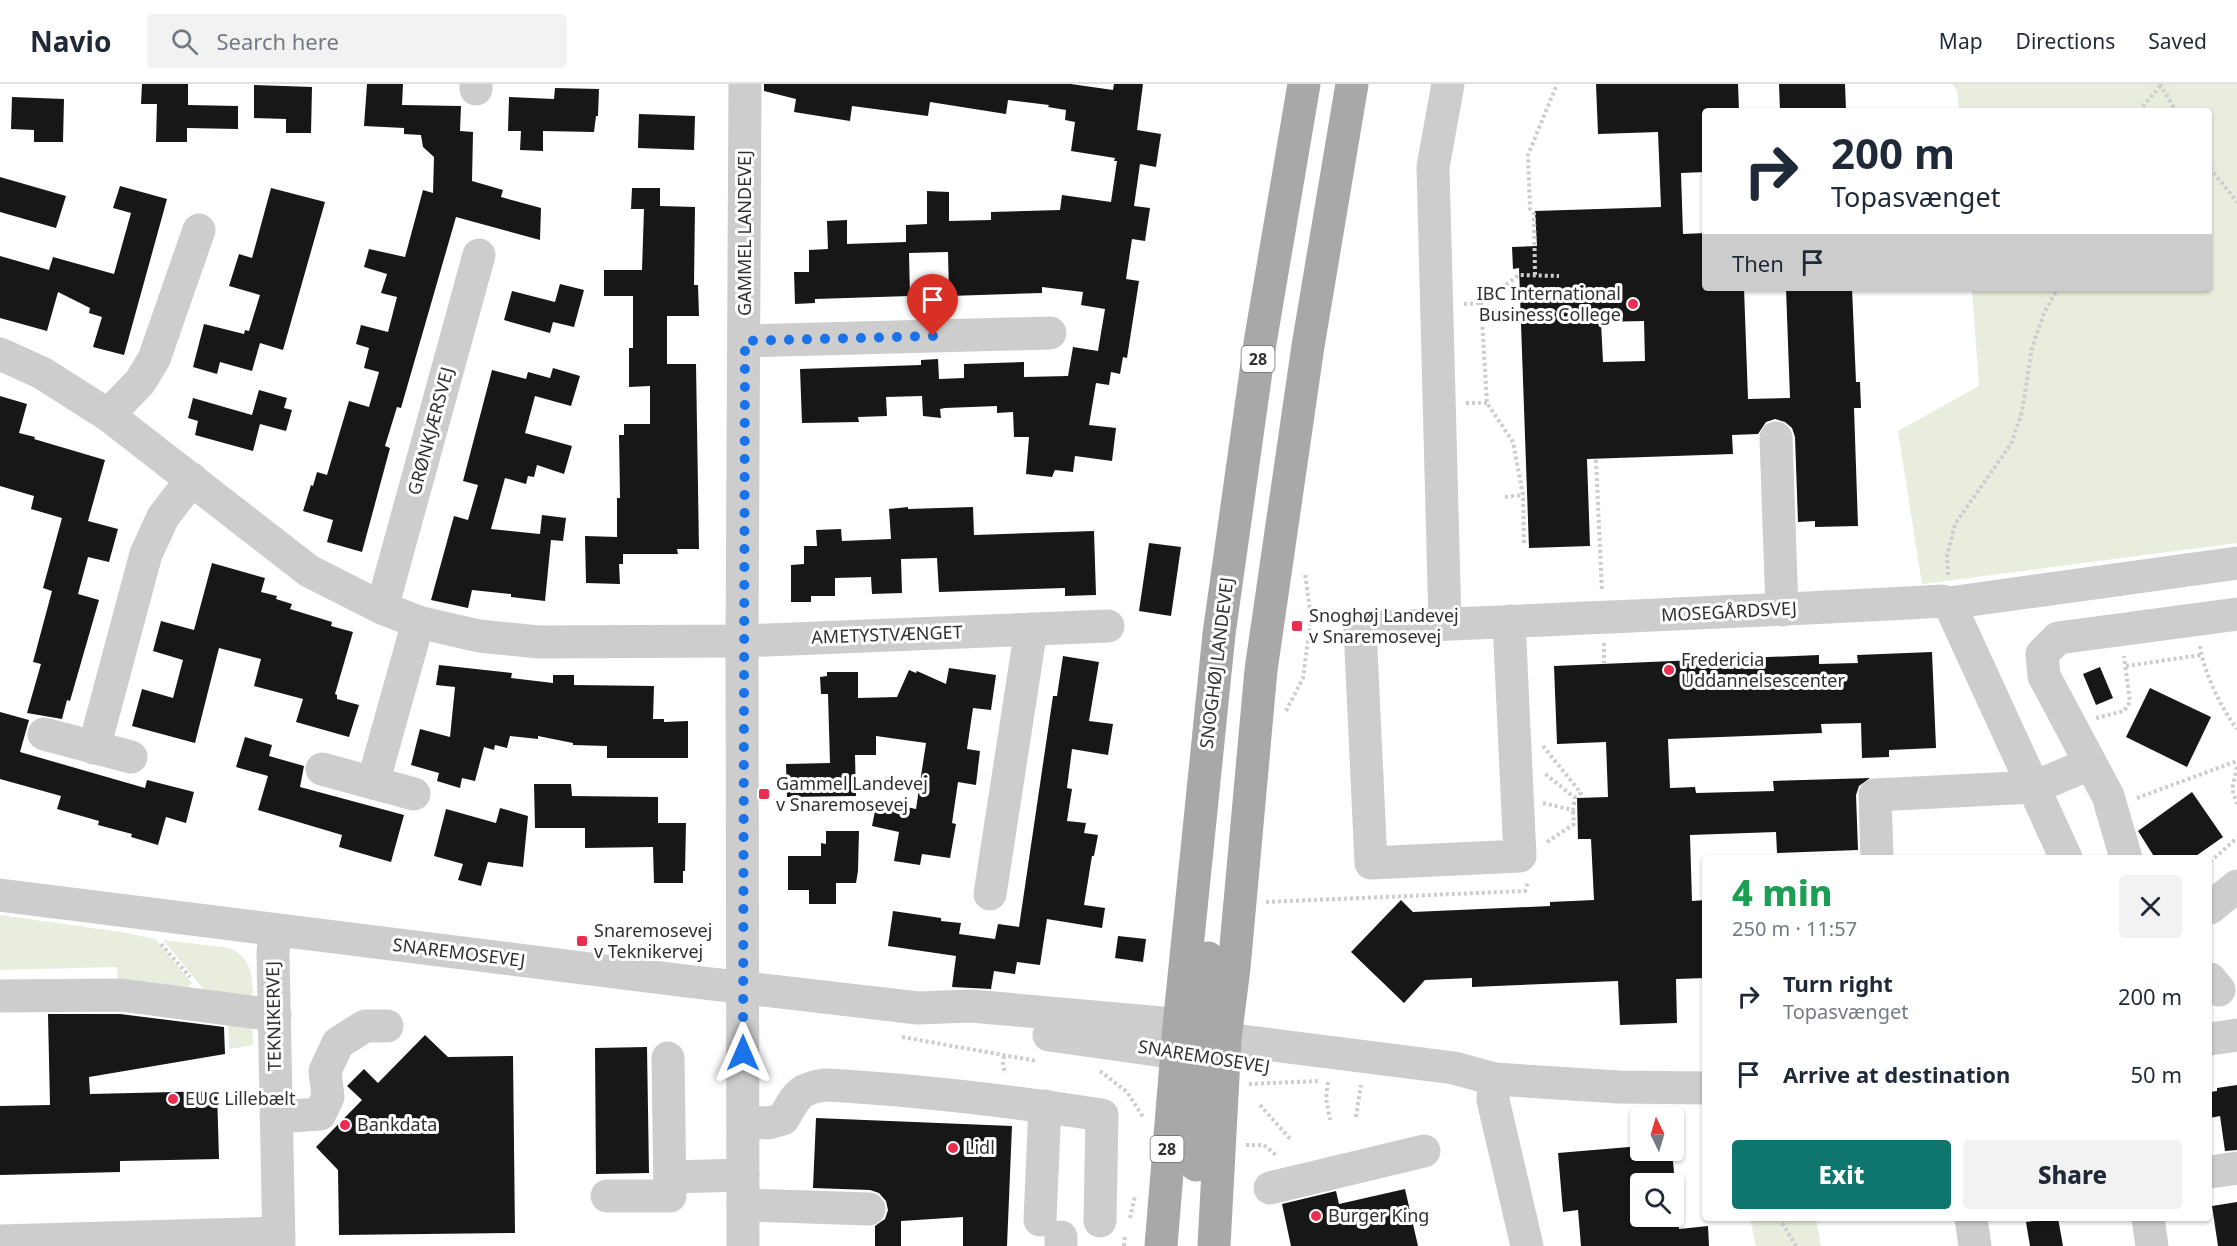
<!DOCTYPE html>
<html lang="en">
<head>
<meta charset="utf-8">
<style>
	body { margin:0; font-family:"Noto Sans",sans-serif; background:#f2f2f3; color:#1f2937; height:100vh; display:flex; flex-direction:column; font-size:22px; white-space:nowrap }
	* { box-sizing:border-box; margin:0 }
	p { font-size:20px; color:#747a83 }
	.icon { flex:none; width:33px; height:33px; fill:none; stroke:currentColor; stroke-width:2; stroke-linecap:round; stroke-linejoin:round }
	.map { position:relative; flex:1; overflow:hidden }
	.details { position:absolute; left:1702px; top:771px; width:510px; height:366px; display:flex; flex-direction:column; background:#fff; border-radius:6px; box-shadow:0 2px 4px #0004 }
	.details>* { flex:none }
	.hud { position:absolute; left:1702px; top:24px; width:510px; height:183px; border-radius:6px; box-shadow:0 2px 4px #0004; background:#fff; color:#1f2937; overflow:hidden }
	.needle { width:39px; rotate:355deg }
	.buttons { position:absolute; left:1630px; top:1023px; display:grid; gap:12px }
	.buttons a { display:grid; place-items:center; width:54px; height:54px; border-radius:6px; background:#fff; box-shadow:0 2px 4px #0004; font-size:30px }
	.pin { position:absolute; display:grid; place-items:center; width:51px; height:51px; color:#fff; margin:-62px -26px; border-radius:50% 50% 50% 0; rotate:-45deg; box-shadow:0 0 6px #0007 }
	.pin .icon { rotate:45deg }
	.me { position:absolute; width:66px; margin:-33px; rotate:0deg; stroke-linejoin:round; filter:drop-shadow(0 0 4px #0008) }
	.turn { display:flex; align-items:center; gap:21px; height:126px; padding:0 30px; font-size:27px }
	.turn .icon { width:78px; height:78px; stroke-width:2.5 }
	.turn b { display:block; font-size:42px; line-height:51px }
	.then { display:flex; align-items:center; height:57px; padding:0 30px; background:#0003; gap:12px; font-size:22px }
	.round { display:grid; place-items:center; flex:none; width:63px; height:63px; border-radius:6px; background:#f2f2f3 }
	.summary { display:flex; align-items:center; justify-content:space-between; height:102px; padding:0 30px }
	h1 { font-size:36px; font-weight:800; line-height:45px; color:#1e9e55 }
	.cta { display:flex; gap:12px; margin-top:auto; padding:12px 30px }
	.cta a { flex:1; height:69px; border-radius:6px; background:#0f766e; color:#fff; font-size:24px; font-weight:800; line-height:69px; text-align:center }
	.cta a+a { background:#f2f2f3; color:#1f2937 }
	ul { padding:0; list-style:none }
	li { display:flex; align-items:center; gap:18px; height:78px; padding:0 30px }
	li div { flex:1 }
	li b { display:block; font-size:22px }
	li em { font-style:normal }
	header { display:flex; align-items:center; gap:36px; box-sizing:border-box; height:84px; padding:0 30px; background:#fff; border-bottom:2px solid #e0e1e3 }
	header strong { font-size:28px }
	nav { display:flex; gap:33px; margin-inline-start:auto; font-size:21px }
	.search { width:420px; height:54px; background:#f2f2f3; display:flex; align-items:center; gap:15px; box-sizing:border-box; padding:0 21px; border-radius:6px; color:#747a83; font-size:22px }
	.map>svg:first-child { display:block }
</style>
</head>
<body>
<header>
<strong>Navio</strong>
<div class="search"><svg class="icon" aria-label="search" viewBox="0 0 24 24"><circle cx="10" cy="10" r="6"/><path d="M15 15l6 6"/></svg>Search here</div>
<nav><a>Map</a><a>Directions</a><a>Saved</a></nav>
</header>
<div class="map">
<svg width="2237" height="1162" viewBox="0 0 2237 1162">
	<rect width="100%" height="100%" fill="#fff"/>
	<g fill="#e8eddd">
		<polygon points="1952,0 2237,0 2237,459 1922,500 1898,347 1979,302 1972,204 2210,204 2210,27 1959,27 1957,6"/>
		<polygon points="0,831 121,848 155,855 192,899 186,904 118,896 117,883 0,886"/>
		<path d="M163,856L230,864C250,874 252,889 253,909L250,912L205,907Z"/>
		<polygon points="228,933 252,937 253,961 229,965"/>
		<polygon points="1750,1134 1816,1134 1821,1162 1756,1162"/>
	</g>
	<g fill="#171717" fill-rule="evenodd">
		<polygon points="142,0 188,0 188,21 238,22 238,45 187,44 187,58 156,58 157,20 141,20"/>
		<polygon points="367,0 403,0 402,21 461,22 460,47 473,48 472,97 503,106 501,113 541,124 540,156 456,133 401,324 397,323 385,362 390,364 362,468 327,458 333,436 303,427 311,401 313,402 317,388 327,391 349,317 369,323 379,288 364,284 369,264 356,260 361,241 388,248 397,213 381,209 387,190 364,183 369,165 405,173 423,106 433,109 434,73 423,63 421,51 404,50 404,44 364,42"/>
		<polygon points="764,0 1071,0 1113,6 1114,0 1143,0 1137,46 1161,50 1156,83 1140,80 1134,122 1150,124 1145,157 1132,155 1126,195 1139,197 1127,274 1123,273 1120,290 1111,288 1109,301 1096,299 1089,341 1116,344 1112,377 1075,372 1073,388 1055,386 1052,393 1026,390 1029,353 1014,353 1013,328 997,329 997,322 945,324 940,325 941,334 923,332 922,312 886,313 887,332 858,333 859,338 802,339 800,285 921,281 921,276 938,275 939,295 964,294 964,280 1024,278 1024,293 1068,292 1073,263 1098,267 1105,225 1081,221 1083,208 1042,203 1042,209 949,212 948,168 909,169 910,212 815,215 815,219 795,220 794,188 809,188 809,166 828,165 827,137 847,136 847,160 906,158 906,141 927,140 927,107 949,108 949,137 991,136 991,128 1060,126 1062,111 1111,118 1117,77 1114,77 1115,74 1071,67 1075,38 1065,36 1066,26 1048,23 1049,21 1008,16 1006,30 930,18 928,32 852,22 850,37 794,28 796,15 764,7"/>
		<path d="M1596,0H1738L1739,27H1706V88L1681,89L1683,150L1706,149V204H1744L1748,315L1790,314L1786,204H1852L1856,298H1860L1861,324H1854L1858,442L1815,443V437L1798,438L1795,353L1792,344L1785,338L1775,335L1766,338L1758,350L1732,351L1733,370L1587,375L1590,462L1529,464L1519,184L1513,185L1512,163L1537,162L1535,127L1661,123L1658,48L1598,50ZM1644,237L1645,277L1603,278L1601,238Z"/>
		<polygon points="1779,0 1845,0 1846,27 1780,27"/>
		<polygon points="254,1 312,3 311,49 286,49 286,35 254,34"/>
		<polygon points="555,4 599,5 598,32 596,32 594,48 543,47 543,67 520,66 521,47 508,47 509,13 554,15"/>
		<polygon points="12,13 64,15 63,58 34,58 34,46 11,45"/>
		<polygon points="639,30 695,32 694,66 638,64"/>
		<polygon points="0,93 66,112 56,144 0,128"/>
		<polygon points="120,102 167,115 124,271 93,263 102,233 89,229 90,224 58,208 47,247 0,234 0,172 49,186 53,173 114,190 131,129 113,124"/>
		<polygon points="271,104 325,118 283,266 260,259 252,287 220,278 217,290 193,283 204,240 244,250 245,246 249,247 260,211 229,202 239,170 252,174"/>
		<polygon points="632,104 660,104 660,122 695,123 694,201 698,201 699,232 667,232 667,280 696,280 699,465 677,465 678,470 623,470 623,480 619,480 620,500 586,499 585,452 617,453 617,414 620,414 619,351 624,351 624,340 650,340 650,302 629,303 629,264 633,264 633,212 604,212 604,186 642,186 644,125 631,125"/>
		<polygon points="560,200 584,206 574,243 553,238 550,249 504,236 512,207 555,218"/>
		<polygon points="553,284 580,292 571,322 535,312 525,349 572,362 564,390 537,381 534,393 528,392 526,400 505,394 491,445 540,450 542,431 566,434 563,457 551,456 545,517 511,513 511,510 472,506 468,524 431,516 454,432 468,436 478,401 463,397 492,286 526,295 528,288 550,294"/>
		<polygon points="259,306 287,314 284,324 292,326 286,347 260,340 253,367 195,351 198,337 188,334 193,314 252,331"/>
		<polygon points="0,312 27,320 19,349 35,353 34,355 105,376 88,437 118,445 109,478 88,473 78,510 99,516 70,617 67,616 62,635 27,629 41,580 33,578 52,507 43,504 62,434 31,425 34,412 0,402"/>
		<polygon points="908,423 908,425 973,423 974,451 1094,447 1096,511 1065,512 1065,504 939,508 937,474 901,475 902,509 872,510 871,493 835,494 835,512 811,512 811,518 791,518 791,481 804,480 804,462 817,462 816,446 841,445 842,457 891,455 889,425"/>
		<polygon points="1149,459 1181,463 1171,532 1139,527"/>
		<polygon points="212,479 265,494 261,508 277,512 276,515 292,520 290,525 332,538 331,542 353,548 335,610 337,611 337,615 359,621 349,653 296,638 303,615 254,602 261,575 219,564 195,659 132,642 142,605 173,614 183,576 153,567 161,537 194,546"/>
		<polygon points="1932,568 1936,664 1889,666 1889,673 1862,674 1861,639 1821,640 1822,649 1668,655 1670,704 1695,703 1696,709 1774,707 1773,697 1870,694 1859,702 1856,711 1858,766 1777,769 1776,748 1690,751 1692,817 1706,816 1706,894 1676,895 1677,939 1620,941 1618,897 1472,903 1472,894 1425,896 1404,919 1351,868 1401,816 1413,828 1550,822 1550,818 1594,816 1591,755 1578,755 1577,714 1608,713 1606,658 1557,660 1554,582 1819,571 1819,580 1858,579 1857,571"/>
		<polygon points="1063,572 1099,578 1089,637 1113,640 1108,671 1072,665 1067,704 1072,705 1067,737 1086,739 1084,749 1098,751 1094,772 1092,772 1084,821 1105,824 1102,844 1047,835 1040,881 1017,878 1015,890 994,887 991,905 952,903 956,872 888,862 893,827 941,834 941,837 961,839 959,850 995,855 998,840 1019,843 1053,612 1057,612"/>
		<polygon points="439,581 512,589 511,594 553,599 553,591 574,591 574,601 654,602 653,635 664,635 664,638 688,637 688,674 607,674 607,662 573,661 573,659 538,652 538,655 510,652 507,664 495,661 494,666 484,663 475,697 462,694 460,704 437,697 439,689 411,681 420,645 450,653 455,603 436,601"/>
		<polygon points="2100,583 2113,614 2096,621 2083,590"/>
		<polygon points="949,584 996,591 991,626 973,624 967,665 980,667 976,701 958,698 952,739 956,740 950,774 922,770 920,781 894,777 899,748 872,742 877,717 916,725 926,659 876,652 876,671 855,671 856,712 787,713 786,680 830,679 828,610 821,610 820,593 827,592 827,588 858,588 858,614 897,613 909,586 916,589 917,587 946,600"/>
		<polygon points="2150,604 2211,633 2187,683 2126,653"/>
		<polygon points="0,628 29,636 20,668 145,704 147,696 194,708 186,739 166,733 158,761 131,753 132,750 98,741 99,737 57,725 61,712 0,695"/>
		<polygon points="245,653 272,661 269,672 304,682 300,703 404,731 391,778 339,763 342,751 258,726 268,692 236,683"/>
		<polygon points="534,700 571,700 572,712 658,713 658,739 686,739 685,787 683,787 683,799 654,799 653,763 585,764 585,744 535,744"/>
		<polygon points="2192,708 2223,753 2193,774 2155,774 2138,747"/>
		<polygon points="500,724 528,732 523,783 488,778 481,802 458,796 463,780 434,772 446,725 496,739"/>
		<polygon points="826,747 859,747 858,787 856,799 836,799 836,820 809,820 809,806 788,806 788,772 821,772 821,759 826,760"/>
		<polygon points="1118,852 1146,855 1143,878 1115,874"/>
		<polygon points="48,930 120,930 224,943 225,970 89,993 90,1010 217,1007 219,1075 120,1077 120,1088 0,1091 0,1022 50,1021"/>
		<polygon points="425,951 448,973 513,972 515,1149 339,1151 338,1086 316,1063 362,1016 347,1002 364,985 378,999"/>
		<polygon points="647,963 649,1089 596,1090 595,964"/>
		<polygon points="2237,1001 2237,1066 2225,1067 2220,1032 2210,1034 2210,1008 2217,1007 2217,1004"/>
		<polygon points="816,1034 1012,1042 1007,1162 963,1162 963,1133 901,1137 901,1162 875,1162 875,1142 885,1135 888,1126 886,1117 879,1109 870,1106 813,1104"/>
		<path d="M1641,1062V1066H1672L1679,1145L1708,1142L1709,1162H1581L1578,1126L1563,1128L1558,1069ZM1641,1100H1674V1132H1641Z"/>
		<polygon points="1405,1105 1418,1162 1291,1162 1282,1120 1336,1107 1339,1120"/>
		<polygon points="2237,1118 2237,1162 2218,1162 2212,1122"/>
		<polygon points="2058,1134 2063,1162 2030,1162 2026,1138"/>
	</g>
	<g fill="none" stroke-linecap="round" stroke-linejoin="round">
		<g stroke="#cdcdcd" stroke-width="4" stroke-dasharray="3 3" stroke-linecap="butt">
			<polyline points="2160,0 2176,27"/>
			<polyline points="2139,27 2162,0"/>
			<polyline points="2210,84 2237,118"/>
			<polyline points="1535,191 1534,130 1530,125 1528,71 1557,0"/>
			<polyline points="1481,219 1487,319 1513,358 1523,411 1524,461"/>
			<polyline points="1464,220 1481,219 1519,191 1559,192"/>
			<polyline points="1466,319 1487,319"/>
			<polyline points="1596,376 1602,507"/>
			<polyline points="1505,413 1523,411"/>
			<polyline points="1948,491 1947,472 1955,440 2011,360 2022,328 2032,264 2044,229 2058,204"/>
			<polyline points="1311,533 1334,534"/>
			<polyline points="1604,559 1604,579"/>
			<path d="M2200,562C2204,589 2221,624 2237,645"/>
			<polyline points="2126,582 2201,571"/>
			<polyline points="1286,627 1303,594 1311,533 1305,490"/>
			<polyline points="2096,634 2124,627 2130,618 2124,572"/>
			<polyline points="1543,662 1581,709 1575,713"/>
			<polyline points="2237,683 2232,705 2237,720"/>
			<polyline points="2137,714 2237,677"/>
			<polyline points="1543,719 1573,726 1575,714 1544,689"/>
			<polyline points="1547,758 1574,740 1573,726"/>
			<polyline points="2210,778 2237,754"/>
			<polyline points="1266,818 1525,807 1528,798"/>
			<polyline points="161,860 190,893"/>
			<polyline points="902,953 1037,977"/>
			<polyline points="1004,972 1003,979 1005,990"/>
			<polyline points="1100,987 1127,1008 1143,1033"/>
			<polyline points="1328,998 1326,1014 1330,1036"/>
			<polyline points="1249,1000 1320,997"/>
			<polyline points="1260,1021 1292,1057"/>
			<polyline points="1356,1033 1361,1001"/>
			<polyline points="1246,1061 1264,1061 1277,1072"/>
			<polyline points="1130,1134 1135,1112"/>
			<polyline points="1779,1134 1796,1162"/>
			<polyline points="1124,1162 1125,1152"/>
		</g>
		<g stroke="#cdcdcd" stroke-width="33">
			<polyline points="476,5 476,0"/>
			<polyline points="745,257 1050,249"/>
			<polyline points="0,270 42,289 108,331 309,487 382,524 418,538 479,552 538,558 742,557 1108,542"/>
			<polyline points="108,331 140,298 154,275 199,146"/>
			<polyline points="1776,354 1782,526"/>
			<polyline points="1949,519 2237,479"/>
			<polyline points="382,524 479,171"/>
			<path d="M1509,537L1520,772L1371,779L1360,544C1554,535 1748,528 1942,517L1949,519L2066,774"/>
			<polyline points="1445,540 1433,83 1448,0"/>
			<polyline points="44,650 131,673"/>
			<polyline points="94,664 146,470 163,433 192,395"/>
			<polyline points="322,685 414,710"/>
			<polyline points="373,699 418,538"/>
			<polyline points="1877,774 1875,711 2035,703 2089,680"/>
			<polyline points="2126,774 2108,712 2044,592 2042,570 2058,554 2237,530"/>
			<polyline points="990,810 1031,545"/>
			<polyline points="0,811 686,897 918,924 971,922 1162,939 1225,955 1454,984 1494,995 1618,1003 1706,1004"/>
			<polyline points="2210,824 2237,802"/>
			<polyline points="275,846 273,869 279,1162"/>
			<polyline points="2210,895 2219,906"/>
			<polyline points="0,912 121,911 275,931"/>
			<polyline points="1049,951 1206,973"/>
			<polyline points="2210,955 2237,951"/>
			<polyline points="1494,995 1493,1016 1527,1162"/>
			<polyline points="276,1033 320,1030 328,1013 325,987 338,959 365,942 387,942"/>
			<path d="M743,1038L769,1039L783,1035C797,1012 798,1004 826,1001C919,1006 1010,1017 1102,1031L1100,1137"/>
			<polyline points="2210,1088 2237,1084"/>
			<polyline points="670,1093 743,1091"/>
			<polyline points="1270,1104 1424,1067"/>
			<polyline points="607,1112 670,1112 668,974"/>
			<polyline points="743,1121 869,1125"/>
			<polyline points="1971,1134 1975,1162"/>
			<polyline points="2148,1134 2152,1162"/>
			<polyline points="1040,1136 1045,1022"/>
			<polyline points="0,1157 278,1149"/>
			<polyline points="743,1162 742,557 745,0"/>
			<polyline points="1061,1162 1061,1153"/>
		</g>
		<g stroke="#a8a8a8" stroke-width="33">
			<polyline points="1208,874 1203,935 1207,949 1224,976"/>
			<path d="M1186,950C1207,971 1197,1050 1196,1081"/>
			<polyline points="1161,1162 1179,942 1219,550 1260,259 1304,0"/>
			<polyline points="1214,1162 1225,955 1234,884 1261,586 1308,262 1352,0"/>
		</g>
	</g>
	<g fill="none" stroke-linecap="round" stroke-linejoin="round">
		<polyline stroke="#1a73e8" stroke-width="10" stroke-dasharray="0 18" points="743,969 745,257 933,252"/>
	</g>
	<g fill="#eb2d51" stroke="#fff" stroke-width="2">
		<circle cx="1633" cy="220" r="6"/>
		<rect x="1291" y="536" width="12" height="12" rx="3"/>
		<circle cx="1669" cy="586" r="6"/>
		<rect x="758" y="704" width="12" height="12" rx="3"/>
		<rect x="576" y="851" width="12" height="12" rx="3"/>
		<circle cx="173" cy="1015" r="6"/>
		<circle cx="345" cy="1041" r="6"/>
		<circle cx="953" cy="1064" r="6"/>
		<circle cx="1316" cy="1132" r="6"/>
	</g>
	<g text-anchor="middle" stroke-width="6" stroke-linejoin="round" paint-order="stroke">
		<g fill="#fff" stroke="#6e6e6e" stroke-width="1.5">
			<rect x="1241.5" y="262" width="33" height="26" rx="4.5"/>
			<rect x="1150.5" y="1052" width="33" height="26" rx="4.5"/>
		</g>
		<g font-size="16" font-weight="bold" fill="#303030">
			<text x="1258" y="281">28</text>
			<text x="1167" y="1071">28</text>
		</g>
		<g font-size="18" fill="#303030" stroke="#fff">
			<text transform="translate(745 149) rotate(-90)" y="6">GAMMEL LANDEVEJ</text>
			<text transform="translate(431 347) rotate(-75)" y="6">GRØNKJÆRSVEJ</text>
			<text transform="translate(1729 528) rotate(-3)" y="6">MOSEGÅRDSVEJ</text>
			<text transform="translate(887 551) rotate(-2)" y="6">AMETYSTVÆNGET</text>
			<text transform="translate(1217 579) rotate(-83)" y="6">SNOGHØJ LANDEVEJ</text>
			<text transform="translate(459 869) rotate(7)" y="6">SNAREMOSEVEJ</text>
			<text transform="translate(274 932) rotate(-91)" y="6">TEKNIKERVEJ</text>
			<text transform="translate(1204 973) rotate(9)" y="6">SNAREMOSEVEJ</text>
		</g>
		<g font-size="18" fill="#303030" stroke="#fff" text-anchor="start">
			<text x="1621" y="216" text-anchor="end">IBC International<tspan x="1621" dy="21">Business College</tspan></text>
			<text x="1309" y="538">Snoghøj Landevej<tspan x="1309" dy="21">v Snaremosevej</tspan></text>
			<text x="1681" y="582">Fredericia<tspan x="1681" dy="21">Uddannelsescenter</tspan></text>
			<text x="776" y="706">Gammel Landevej<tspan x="776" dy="21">v Snaremosevej</tspan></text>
			<text x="594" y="853">Snaremosevej<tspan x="594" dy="21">v Teknikervej</tspan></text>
			<text x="185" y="1021">EUC Lillebælt</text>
			<text x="357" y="1047">Bankdata</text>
			<text x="965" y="1070">Lidl</text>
			<text x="1328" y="1138">Burger King</text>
		</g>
	</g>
</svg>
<div class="buttons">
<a><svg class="needle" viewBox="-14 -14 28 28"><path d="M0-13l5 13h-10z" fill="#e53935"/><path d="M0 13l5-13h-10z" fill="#747a83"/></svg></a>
<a><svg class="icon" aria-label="search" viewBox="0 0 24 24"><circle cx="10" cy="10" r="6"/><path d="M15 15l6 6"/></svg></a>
</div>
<div class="pin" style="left:933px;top:252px;background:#d93025"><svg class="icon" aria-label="arrive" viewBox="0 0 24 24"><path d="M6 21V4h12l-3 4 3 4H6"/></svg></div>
<svg class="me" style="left:743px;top:969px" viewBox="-20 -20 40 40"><path d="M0-17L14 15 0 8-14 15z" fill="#1a73e8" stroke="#fff" stroke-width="4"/></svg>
<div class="hud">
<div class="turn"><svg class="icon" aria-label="right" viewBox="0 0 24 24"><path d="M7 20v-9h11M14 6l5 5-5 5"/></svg><div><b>200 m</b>Topasvænget</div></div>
<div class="then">Then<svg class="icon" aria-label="arrive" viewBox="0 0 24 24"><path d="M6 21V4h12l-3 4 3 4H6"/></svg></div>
</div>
<section class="details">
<div class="summary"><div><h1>4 min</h1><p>250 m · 11:57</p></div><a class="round"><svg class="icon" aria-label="close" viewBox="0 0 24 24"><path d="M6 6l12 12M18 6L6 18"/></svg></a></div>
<ul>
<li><svg class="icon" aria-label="right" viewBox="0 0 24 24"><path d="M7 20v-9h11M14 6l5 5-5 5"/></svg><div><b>Turn right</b><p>Topasvænget</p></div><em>200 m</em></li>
<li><svg class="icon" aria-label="arrive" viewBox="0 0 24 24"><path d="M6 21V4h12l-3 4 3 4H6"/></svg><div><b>Arrive at destination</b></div><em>50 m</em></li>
</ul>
<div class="cta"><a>Exit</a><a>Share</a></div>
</section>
</div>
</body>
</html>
